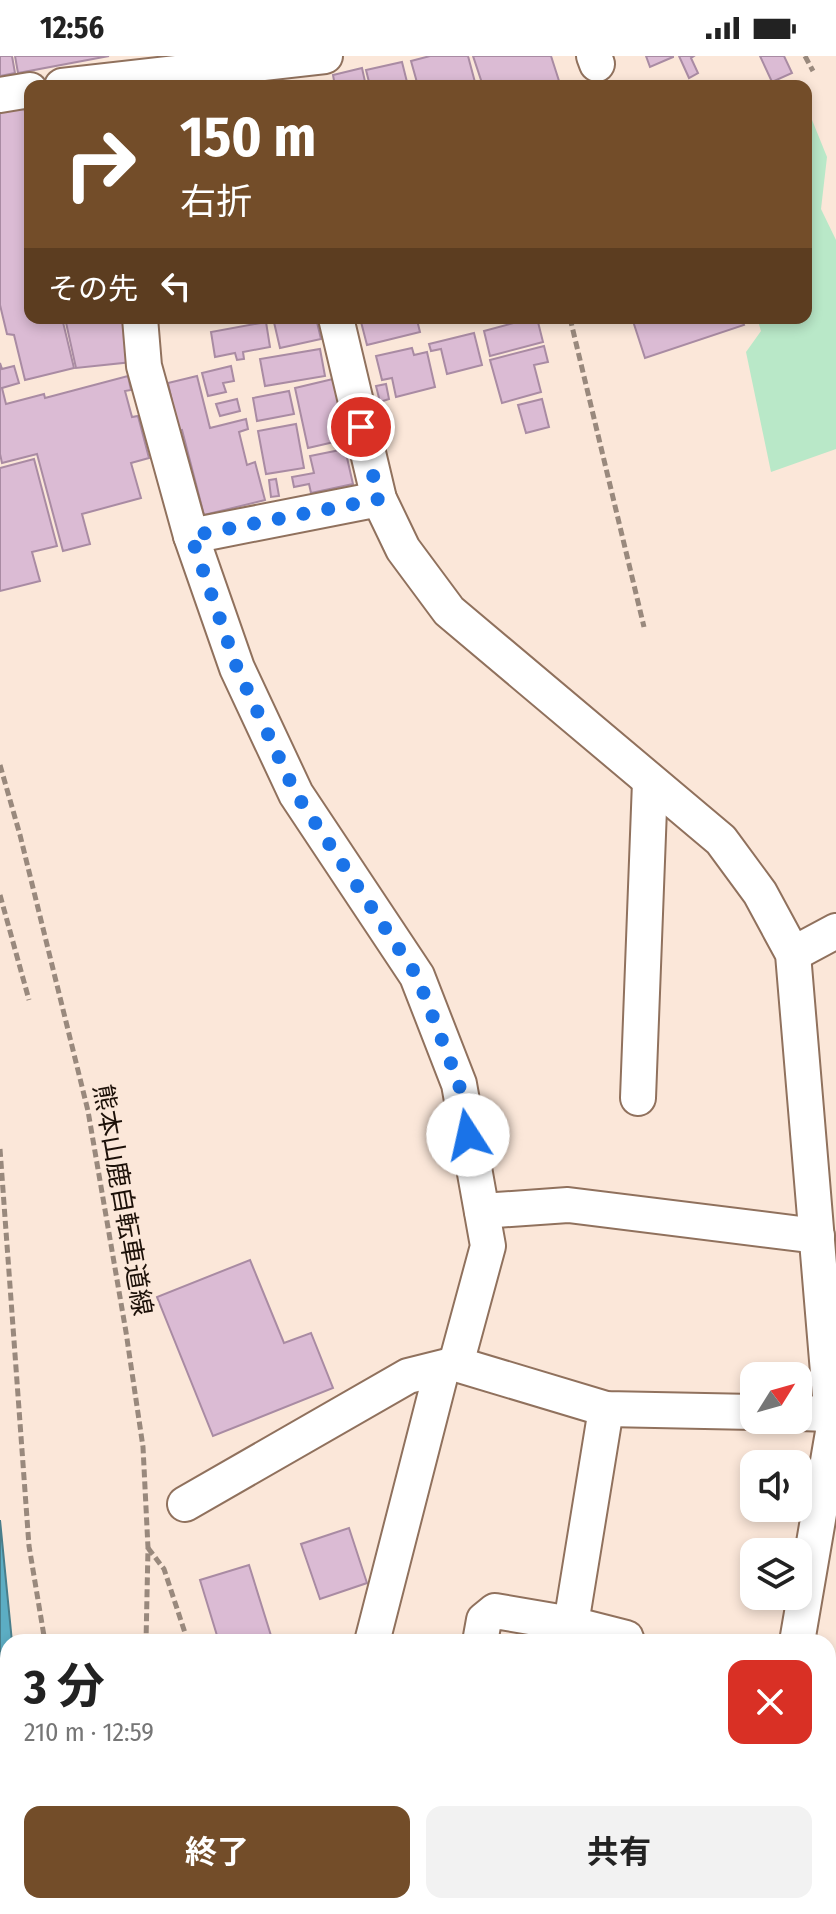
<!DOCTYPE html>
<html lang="ja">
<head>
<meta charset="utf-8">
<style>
	body { margin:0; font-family:"Fira Sans Condensed","Noto Sans JP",sans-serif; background:#f2f2f2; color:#222; height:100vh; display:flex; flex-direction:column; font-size:30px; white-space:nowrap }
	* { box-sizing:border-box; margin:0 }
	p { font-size:26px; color:#767676 }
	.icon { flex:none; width:44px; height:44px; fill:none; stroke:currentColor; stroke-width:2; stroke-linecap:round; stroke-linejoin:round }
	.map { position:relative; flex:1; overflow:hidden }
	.details { position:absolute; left:0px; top:1578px; width:836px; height:280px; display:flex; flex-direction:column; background:#fff; border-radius:24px 24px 0 0; box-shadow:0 4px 12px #0003 }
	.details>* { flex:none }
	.hud { position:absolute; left:24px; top:24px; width:788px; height:244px; border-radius:16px; box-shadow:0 4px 12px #0003; background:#734d29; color:#fff; overflow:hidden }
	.needle { width:52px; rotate:53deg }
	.fabs { position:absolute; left:740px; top:1306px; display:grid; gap:16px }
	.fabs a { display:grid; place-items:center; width:72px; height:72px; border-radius:16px; background:#fff; box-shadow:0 4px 12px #0003; font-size:40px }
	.pin { position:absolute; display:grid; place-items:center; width:68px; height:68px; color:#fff; margin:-34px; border:4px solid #fff; border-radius:50%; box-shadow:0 2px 8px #0007 }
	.me { position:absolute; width:88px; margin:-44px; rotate:350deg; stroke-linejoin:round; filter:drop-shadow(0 0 6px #0008) }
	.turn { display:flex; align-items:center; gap:28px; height:168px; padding:0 24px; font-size:36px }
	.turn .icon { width:104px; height:104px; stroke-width:2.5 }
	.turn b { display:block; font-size:56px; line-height:68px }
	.then { display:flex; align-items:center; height:76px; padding:0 24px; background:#0003; gap:16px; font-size:30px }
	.round { display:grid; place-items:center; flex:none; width:84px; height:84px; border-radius:16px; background:#f2f2f2 }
	.summary { display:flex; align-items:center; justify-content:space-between; height:136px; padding:0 24px }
	h1 { font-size:48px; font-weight:700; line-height:60px }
	.button { display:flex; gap:16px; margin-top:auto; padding:16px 24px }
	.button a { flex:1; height:92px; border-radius:16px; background:#734d29; color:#fff; font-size:32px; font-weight:700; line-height:92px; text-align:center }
	.button a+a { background:#f2f2f2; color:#222 }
	.status { display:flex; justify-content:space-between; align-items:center; height:56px; padding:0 40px; background:#fff; direction:ltr }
	.status svg { height:22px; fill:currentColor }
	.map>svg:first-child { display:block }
</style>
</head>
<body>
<div class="status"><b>12:56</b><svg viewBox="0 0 49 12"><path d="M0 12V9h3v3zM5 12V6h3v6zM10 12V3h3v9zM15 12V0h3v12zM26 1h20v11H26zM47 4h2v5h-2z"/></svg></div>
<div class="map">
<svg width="836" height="1858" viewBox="0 0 836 1858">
	<rect width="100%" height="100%" fill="#fbe7d9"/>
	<polygon fill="#b9e8c8" points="806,49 827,101 821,153 836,184 836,393 771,416 746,296 761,275 757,262 806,262"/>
	<polygon fill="#5cadc3" stroke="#497e8b" stroke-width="2" points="0,1464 12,1586 8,1586 8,1692 0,1701"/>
	<g fill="#dbbbd4" stroke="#a98ba3" stroke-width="2">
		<polygon points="0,0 12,0 15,17 0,20"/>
		<polygon points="15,0 109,0 18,17"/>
		<polygon points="430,0 468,0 476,30 418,30 411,5"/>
		<polygon points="473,0 551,0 560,28 483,30"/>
		<polygon points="646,0 673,0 673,1 650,11"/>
		<polygon points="679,0 694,0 691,2 698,17 689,22"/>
		<polygon points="760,0 784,0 792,17 772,26"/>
		<polygon points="402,6 408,30 370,30 366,14"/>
		<polygon points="362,12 366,30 335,30 333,19"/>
		<polygon points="24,51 30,81 30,262 62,262 74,312 25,324 14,279 7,278 0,249 0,56"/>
		<polygon points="65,262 127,262 132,306 76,312"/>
		<polygon points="273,262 316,262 321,283 280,292"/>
		<polygon points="360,262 427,262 417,264 420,276 367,289"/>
		<polygon points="532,262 537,262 543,286 490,300 484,275"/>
		<polygon points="632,262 741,262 744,269 645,302"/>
		<polygon points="266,266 270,291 243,296 244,303 237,304 235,297 215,301 211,276"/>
		<polygon points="474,277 482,309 447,318 441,293 431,295 429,288"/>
		<polygon points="544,290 548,306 534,309 541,336 502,347 490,304"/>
		<polygon points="412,292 414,299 427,296 435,331 396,341 392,322 382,324 376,300"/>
		<polygon points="320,293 325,320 265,330 260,303"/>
		<polygon points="0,307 2,313 14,310 19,327 2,332 6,348 44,338 45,342 128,320 131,334 125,335 132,361 138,360 149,402 131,407 141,442 82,458 90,488 63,495 37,398 2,407 0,398"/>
		<polygon points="231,310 234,325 223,327 226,336 208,340 202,317"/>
		<polygon points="197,320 210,372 246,363 248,373 239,376 247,409 255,406 265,444 204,459 182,374 174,376 168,351 173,350 168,327"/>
		<polygon points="333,323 347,383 308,392 295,332"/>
		<polygon points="386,328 389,343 380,346 376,330"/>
		<polygon points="289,335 294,358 257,365 253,342"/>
		<polygon points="237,343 240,355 220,360 216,348"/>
		<polygon points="542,343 549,371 526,377 518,349"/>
		<polygon points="296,368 304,412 266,418 258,375"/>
		<polygon points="345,393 353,428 311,437 309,428 294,431 292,421 314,417 310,400"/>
		<polygon points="34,403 57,490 32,496 40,525 0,535 0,412"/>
		<polygon points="276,423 279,440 271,441 269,424"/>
		<polygon points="250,1204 284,1287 311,1277 333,1332 213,1380 157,1241"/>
		<polygon points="349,1472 367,1527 320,1543 301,1488"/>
		<polygon points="249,1509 273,1586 219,1586 200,1524"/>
	</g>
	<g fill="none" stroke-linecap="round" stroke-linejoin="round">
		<g stroke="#90715d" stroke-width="38">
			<g id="minor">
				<polyline points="594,0 597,8"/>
				<polyline points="62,30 325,0"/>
				<polyline points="0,39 30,34"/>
				<polyline points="140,262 144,310 191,480 237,612 296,738 417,920 459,1028 488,1190 456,1308"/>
				<polyline points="336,262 379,443 403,493 449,555 721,784 760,837 793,898 833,1376 797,1586"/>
				<polyline points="191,480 379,443"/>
				<polyline points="793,898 836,875"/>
				<polyline points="638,1042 650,726"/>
				<polyline points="482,1155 568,1149 817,1180"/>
				<polyline points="798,1357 831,1358"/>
				<polyline points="185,1448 408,1320 456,1308 606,1353 754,1356"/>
				<polyline points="571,1568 606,1353"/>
				<polyline points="372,1586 442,1313"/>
				<polyline points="480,1586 484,1564 495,1555 571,1568 626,1582 627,1586"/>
				<polyline points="247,1850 248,1858"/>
				<polyline points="84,1858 87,1850"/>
				<polyline points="430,1858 431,1850"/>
				<polyline points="591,1858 593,1850"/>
				<polyline points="751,1858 752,1850"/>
			</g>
		</g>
		<g stroke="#99897d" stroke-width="5" stroke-dasharray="8 4" stroke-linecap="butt">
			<polyline points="805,0 813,15"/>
			<polyline points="570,262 644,571"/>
			<polyline points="0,709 20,779 88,1055 126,1276 143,1391 148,1492 146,1586"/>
			<polyline points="0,839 29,944"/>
			<polyline points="0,1093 29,1490 45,1586"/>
			<polyline points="148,1492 164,1513 188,1586"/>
		</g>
		<use href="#minor" stroke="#fff" stroke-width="34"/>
	</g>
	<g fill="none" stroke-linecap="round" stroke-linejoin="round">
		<polyline stroke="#1a73e8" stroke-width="14" stroke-dasharray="0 25.2" points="361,371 379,443 191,480 237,612 296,738 417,920 459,1028 468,1079"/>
	</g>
	<g text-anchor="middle" stroke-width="8" stroke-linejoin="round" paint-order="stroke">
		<g font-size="26" fill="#1c1008" stroke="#fbe7d9">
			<text transform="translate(123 1144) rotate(80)" y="9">熊本山鹿自転車道線</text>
		</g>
	</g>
</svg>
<div class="fabs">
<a><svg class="needle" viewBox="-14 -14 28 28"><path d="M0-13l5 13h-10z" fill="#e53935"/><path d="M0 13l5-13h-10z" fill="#767676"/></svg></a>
<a><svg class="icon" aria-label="sound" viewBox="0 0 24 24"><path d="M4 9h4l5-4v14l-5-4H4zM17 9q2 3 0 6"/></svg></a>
<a><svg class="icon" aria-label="layers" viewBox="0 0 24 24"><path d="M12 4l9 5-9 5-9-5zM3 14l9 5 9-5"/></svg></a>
</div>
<div class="pin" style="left:361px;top:371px;background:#d93025"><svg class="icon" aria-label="arrive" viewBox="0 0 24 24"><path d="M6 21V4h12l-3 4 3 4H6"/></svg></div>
<svg class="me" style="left:468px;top:1079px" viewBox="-20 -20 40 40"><circle r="19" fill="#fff"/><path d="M0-13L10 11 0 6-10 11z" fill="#1a73e8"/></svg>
<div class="hud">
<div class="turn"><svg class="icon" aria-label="right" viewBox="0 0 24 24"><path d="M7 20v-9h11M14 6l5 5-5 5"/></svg><div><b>150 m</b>右折</div></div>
<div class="then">その先<svg class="icon" aria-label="left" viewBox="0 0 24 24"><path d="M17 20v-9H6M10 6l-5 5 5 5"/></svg></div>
</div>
<section class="details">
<div class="summary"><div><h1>3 分</h1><p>210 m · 12:59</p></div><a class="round" style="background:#d93025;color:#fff"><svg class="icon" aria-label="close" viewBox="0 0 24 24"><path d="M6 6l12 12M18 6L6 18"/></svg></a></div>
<div class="button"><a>終了</a><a>共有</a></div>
</section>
</div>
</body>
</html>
